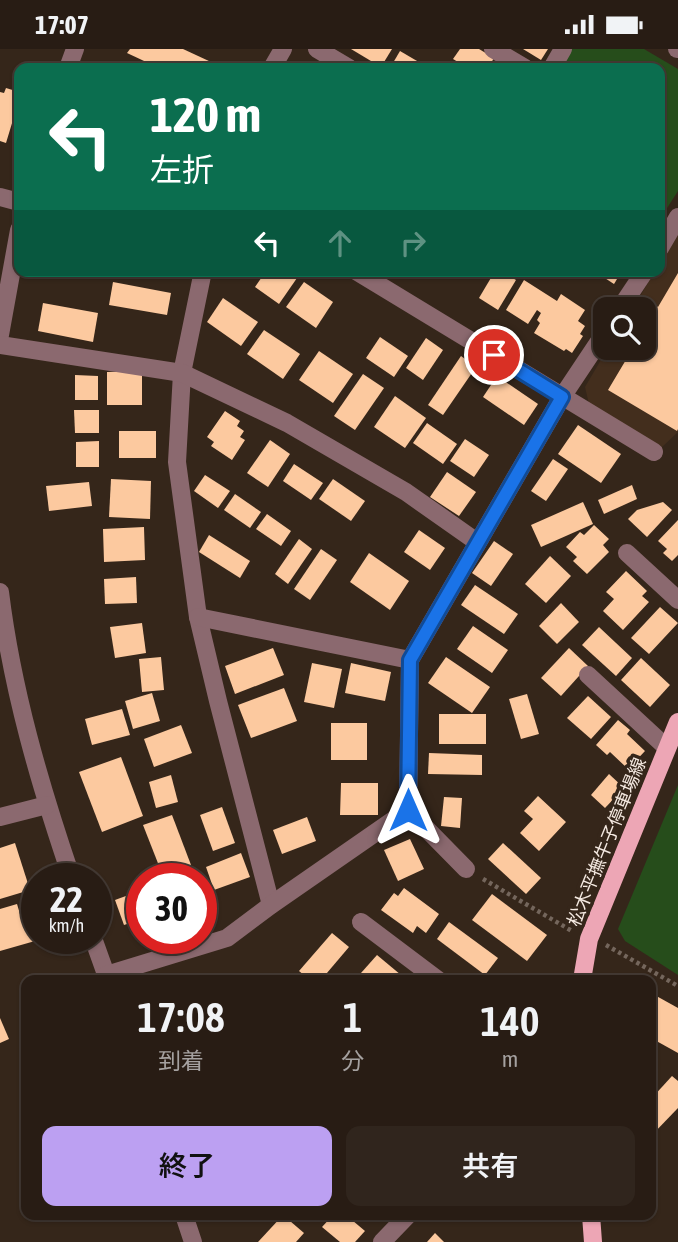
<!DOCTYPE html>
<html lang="ja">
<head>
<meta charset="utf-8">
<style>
	body { margin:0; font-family:"Asap Condensed","Noto Sans JP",sans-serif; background:#30251d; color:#f1f3f6; height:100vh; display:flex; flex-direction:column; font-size:26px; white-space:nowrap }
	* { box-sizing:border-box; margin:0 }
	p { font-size:23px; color:#a5a1a0 }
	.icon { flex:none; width:38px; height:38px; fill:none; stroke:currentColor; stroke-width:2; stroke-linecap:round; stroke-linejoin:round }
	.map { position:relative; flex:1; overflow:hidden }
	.sheet { position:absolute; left:21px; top:926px; width:635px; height:245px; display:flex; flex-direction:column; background:#281c14; border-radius:14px; box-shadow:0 2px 5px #0004,0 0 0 2px #443a34 }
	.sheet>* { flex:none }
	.banner { position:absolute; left:14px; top:14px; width:651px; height:214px; border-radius:14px; box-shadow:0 2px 5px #0004,0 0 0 2px #443a34; background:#0b6e4f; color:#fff; overflow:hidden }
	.fabs { position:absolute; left:593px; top:248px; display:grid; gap:14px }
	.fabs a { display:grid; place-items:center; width:63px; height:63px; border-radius:14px; background:#281c14; box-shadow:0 2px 5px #0004,0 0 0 2px #443a34; font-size:35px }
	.speed { position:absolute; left:21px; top:814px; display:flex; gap:14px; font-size:35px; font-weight:700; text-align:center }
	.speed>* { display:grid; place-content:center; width:91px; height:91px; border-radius:50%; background:#281c14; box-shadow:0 2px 5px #0004,0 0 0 2px #443a34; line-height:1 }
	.speed small { font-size:18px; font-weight:400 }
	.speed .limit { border:10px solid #d22; background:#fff; color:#111 }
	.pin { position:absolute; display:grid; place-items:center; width:60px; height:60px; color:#fff; margin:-30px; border:4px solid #fff; border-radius:50%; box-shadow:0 2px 7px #0007 }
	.me { position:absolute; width:77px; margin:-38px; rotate:0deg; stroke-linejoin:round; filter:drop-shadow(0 0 5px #0008) }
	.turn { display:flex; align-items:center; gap:24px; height:147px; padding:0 21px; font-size:32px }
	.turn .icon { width:91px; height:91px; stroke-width:2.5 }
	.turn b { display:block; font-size:49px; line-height:60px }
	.lanes { display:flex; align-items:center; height:66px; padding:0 21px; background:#0003; justify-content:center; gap:35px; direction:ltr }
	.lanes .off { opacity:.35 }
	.eta { display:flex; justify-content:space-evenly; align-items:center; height:119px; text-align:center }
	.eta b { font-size:42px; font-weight:600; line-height:49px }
	.cta { display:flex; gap:14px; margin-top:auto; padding:14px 21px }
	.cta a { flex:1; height:80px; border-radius:14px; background:#bca0f2; color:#111; font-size:28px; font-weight:600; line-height:80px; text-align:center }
	.cta a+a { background:#30251d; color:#f1f3f6 }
	.status { display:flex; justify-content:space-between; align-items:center; height:49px; padding:0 35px; background:#281c14; direction:ltr }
	.status svg { height:19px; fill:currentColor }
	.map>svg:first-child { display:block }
</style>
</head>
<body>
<div class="status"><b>17:07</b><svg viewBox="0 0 49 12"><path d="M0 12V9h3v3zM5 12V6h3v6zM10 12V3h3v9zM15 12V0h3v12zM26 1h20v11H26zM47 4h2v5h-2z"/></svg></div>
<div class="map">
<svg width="678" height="1193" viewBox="0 0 678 1193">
	<rect width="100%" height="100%" fill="#35261a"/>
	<polygon fill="#432e1d" points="678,185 678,383 662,398 589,355 585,338 608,299 644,299 644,261 632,261 655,222 660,222 660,215"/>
	<g fill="#264d1b">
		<polygon points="569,0 644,0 678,20 678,142 660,170 660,19 558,19"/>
		<polygon points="678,736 678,926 625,892 618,880"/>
	</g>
	<g fill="#fcc99f">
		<polygon points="130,0 183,0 224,19 159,19 127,4"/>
		<polygon points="351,0 392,0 381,18"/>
		<polygon points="460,0 479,0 494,9 488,19 468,19 453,10"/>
		<polygon points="523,0 548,0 541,11"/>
		<polygon points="400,2 429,19 390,19"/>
		<polygon points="6,39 19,43 19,62 16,61 6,94 0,92 0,43 4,44"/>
		<polygon points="266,222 288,222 297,229 279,255 255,238"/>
		<polygon points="472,222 490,222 485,230"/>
		<polygon points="495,222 501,222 516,231 498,261 479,249"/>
		<polygon points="594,222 622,222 614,235"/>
		<polygon points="678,224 678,380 677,382 608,341 633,299 644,299 644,261 639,261 646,250 658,258"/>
		<polygon points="524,231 557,252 561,245 585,261 578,272 585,277 580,285 583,287 572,304 566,300 564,302 534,284 540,274 537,271 541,264 537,261 528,275 506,261"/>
		<polygon points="113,233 171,244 167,266 109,256"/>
		<polygon points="304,233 333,253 316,279 286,258"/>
		<polygon points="223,249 258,273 241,297 207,273"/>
		<polygon points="43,254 98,264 93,293 38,282"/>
		<polygon points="264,281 300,305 283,330 247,305"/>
		<polygon points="380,288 408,307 394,328 366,309"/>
		<polygon points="426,289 443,301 423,331 406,319"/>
		<polygon points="319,302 353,325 333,354 299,331"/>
		<polygon points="461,307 476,318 443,366 428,356"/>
		<polygon points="142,322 142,356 107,356 107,323"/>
		<polygon points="363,325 384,339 355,381 334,367"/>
		<polygon points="75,326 98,327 98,351 75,351"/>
		<polygon points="497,327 538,355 524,376 483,348"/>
		<polygon points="395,347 426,369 405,399 374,378"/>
		<polygon points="74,361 99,361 99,384 75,384"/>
		<polygon points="225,362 240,372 237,377 244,382 240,388 245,391 232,411 211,397 214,393 207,388"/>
		<polygon points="427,374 457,395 443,415 413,394"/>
		<polygon points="578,376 621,405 601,434 558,405"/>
		<rect x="119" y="382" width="37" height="27"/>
		<polygon points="465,390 489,406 474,428 450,412"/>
		<polygon points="270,391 290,405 268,438 247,424"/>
		<polygon points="99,392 99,418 76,418 76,393"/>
		<polygon points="553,410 568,420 546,452 531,442"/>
		<polygon points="294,415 323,434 311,451 283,432"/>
		<polygon points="447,423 476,443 459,467 430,448"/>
		<polygon points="205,426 230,442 218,459 194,442"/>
		<polygon points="111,430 151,432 150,470 109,468"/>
		<polygon points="333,430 365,452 351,472 319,450"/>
		<polygon points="89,433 92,457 49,462 46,437"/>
		<polygon points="632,436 637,450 604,465 598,451"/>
		<polygon points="235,445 261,463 250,479 224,461"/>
		<polygon points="583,453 593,475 541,498 531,476"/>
		<polygon points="663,453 672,461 647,488 628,470 637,461"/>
		<polygon points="267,465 291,482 281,497 256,480"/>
		<polygon points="678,471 678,506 672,512 663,504 667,500 658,492"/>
		<polygon points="594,476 609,490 603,496 609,503 587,525 573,512 577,508 566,498 580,483 584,486"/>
		<polygon points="144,478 145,511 104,513 103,480"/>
		<polygon points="419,481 445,499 430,521 404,503"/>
		<polygon points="209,486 250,512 240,529 199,503"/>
		<polygon points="299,490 312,500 288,535 275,525"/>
		<polygon points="494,492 513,505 491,537 472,524"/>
		<polygon points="321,500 337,511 310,551 294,540"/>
		<polygon points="369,504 409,532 390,561 350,533"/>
		<polygon points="550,507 571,527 546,554 525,535"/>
		<polygon points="626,522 647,542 642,547 649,553 623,581 603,562 614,550 606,543"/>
		<polygon points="136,528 137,554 105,555 104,530"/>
		<polygon points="475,536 518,565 504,585 461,556"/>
		<polygon points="561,554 579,573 557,595 539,577"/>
		<polygon points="660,558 678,574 649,605 631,589"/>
		<polygon points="142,574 146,604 115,609 110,578"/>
		<polygon points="473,577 508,601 492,624 457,600"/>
		<polygon points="599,578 632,609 616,627 582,596"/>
		<polygon points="273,599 284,626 235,645 225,617"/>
		<polygon points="569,599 588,617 561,647 541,629"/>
		<polygon points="161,608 164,641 142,643 139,610"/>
		<polygon points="446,608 490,638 472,664 428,634"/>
		<polygon points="641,609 670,636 650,658 621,631"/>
		<polygon points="312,614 342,620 334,659 304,653"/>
		<polygon points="351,614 391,623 385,652 345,644"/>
		<polygon points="284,639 297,672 251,689 238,656"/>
		<polygon points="152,644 160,672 133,680 125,652"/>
		<polygon points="527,645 539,685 521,690 509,650"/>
		<polygon points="588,647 611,668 591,690 567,669"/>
		<polygon points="122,660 130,686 92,696 85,670"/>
		<rect x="439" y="665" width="47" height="30"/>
		<polygon points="618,671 630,681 627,685 645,702 628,720 610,703 607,706 596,696"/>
		<rect x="331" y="674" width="36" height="37"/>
		<polygon points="181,676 192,704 154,718 144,690"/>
		<polygon points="429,704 482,706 482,726 428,725"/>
		<polygon points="121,708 143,767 102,783 79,723"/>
		<polygon points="609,725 624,739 605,759 591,746"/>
		<polygon points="171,726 178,753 156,759 149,733"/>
		<polygon points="341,734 378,734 378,766 340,766"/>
		<polygon points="538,747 566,773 539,802 520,784 533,770 524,762"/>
		<polygon points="444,748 462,749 460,779 441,777"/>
		<polygon points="222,758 235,794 213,802 200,766"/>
		<polygon points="172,766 191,816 163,827 143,776"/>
		<polygon points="307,768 316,792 282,805 273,781"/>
		<polygon points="410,790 424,820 398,832 384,801"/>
		<polygon points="15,794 30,841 0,850 0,799"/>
		<polygon points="503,794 541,829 526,845 488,810"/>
		<polygon points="241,804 250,828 214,841 206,818"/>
		<polygon points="193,823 196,830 177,830 177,829"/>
		<polygon points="404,839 439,865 426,884 417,877 413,884 381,861 394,844 398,847"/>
		<polygon points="142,841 142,870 124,876 115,851"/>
		<polygon points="201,845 208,860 201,863"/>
		<polygon points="492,845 547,886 527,912 472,871"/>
		<polygon points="17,855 20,865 29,862 37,889 42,890 0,902 0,860"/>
		<polygon points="449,873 498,909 485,926 437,890"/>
		<polygon points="332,884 349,898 321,931 310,931 299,922"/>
		<polygon points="377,906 407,931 369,931 361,924"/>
		<polygon points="651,944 678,959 678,1004 651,989"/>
		<polygon points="0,969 9,990 0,994"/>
		<polygon points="672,1027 678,1032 678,1059 651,1087 651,1050"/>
		<polygon points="283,1166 304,1184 296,1193 258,1193"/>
		<polygon points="333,1166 346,1166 365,1182 355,1193 340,1193 322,1178"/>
		<polygon points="435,1184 444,1193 427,1193"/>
	</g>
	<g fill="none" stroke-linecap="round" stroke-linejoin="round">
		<g stroke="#74665c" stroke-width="4.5" stroke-dasharray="3.5 3.5" stroke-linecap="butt">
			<polyline points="483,830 572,882"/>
			<polyline points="606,896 678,937"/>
		</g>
		<g stroke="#8b696f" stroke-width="18">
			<polyline points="317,0 349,19"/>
			<polyline points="493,0 525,19"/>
			<polyline points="677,0 678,0"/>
			<polyline points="68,19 75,0"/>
			<polyline points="272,19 283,0"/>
			<polyline points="552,19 563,0"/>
			<polyline points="0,148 19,153"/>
			<polyline points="660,199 678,168"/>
			<polyline points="203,222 182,324 177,413 198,568 218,652 271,856"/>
			<polyline points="356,222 654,403"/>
			<polyline points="619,261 645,222"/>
			<polyline points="0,286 19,181"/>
			<polyline points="0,296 182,324 287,374 406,443 477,493"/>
			<polyline points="627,504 678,551"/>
			<path d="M0,543C12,641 40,736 72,830"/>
			<polyline points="198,568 410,611"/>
			<polyline points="588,626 667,699"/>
			<polyline points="408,761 466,820"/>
			<polyline points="0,768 47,756"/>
			<polyline points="361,873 438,931"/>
			<polyline points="93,889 108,931"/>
			<polyline points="106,926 227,889 271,856 408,761 410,611 562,348 606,282"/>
			<polyline points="184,1166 193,1193"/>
			<polyline points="382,1193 408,1166"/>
		</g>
		<g stroke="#eda6b5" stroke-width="18">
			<polyline points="582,931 589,890 678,673"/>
			<polyline points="591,1166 593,1193"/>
		</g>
	</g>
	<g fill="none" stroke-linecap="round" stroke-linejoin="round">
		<g stroke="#114b97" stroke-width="18">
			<polyline id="route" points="408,761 410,611 562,348 494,306"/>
		</g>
		<use href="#route" stroke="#1a73e8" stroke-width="12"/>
	</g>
	<g text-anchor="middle" stroke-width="7" stroke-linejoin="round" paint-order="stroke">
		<g font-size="18" fill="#f4e9e1" stroke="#35261a">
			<text transform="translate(607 793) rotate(-68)" y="6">松木平撫牛子停車場線</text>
		</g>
	</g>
</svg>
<div class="fabs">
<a><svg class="icon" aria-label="search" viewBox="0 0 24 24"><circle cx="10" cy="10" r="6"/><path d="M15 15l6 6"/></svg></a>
</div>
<div class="speed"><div>22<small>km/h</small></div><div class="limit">30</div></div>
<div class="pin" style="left:494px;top:306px;background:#d93025"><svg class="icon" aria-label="arrive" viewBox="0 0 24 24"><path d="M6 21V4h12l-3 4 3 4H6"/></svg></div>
<svg class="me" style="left:408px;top:761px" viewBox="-20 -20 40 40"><path d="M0-17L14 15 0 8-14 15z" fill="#1a73e8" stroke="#fff" stroke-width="4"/></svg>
<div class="banner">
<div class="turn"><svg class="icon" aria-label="left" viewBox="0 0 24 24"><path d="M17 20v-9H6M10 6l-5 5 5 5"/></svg><div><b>120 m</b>左折</div></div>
<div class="lanes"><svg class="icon" aria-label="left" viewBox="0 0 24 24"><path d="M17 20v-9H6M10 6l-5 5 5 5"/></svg><svg class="icon off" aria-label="ahead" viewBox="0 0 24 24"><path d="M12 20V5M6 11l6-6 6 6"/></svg><svg class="icon off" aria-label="right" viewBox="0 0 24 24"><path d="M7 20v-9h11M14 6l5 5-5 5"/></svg></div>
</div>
<section class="sheet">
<div class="eta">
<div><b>17:08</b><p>到着</p></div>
<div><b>1</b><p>分</p></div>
<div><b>140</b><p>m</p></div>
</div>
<div class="cta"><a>終了</a><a>共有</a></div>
</section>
</div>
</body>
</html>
